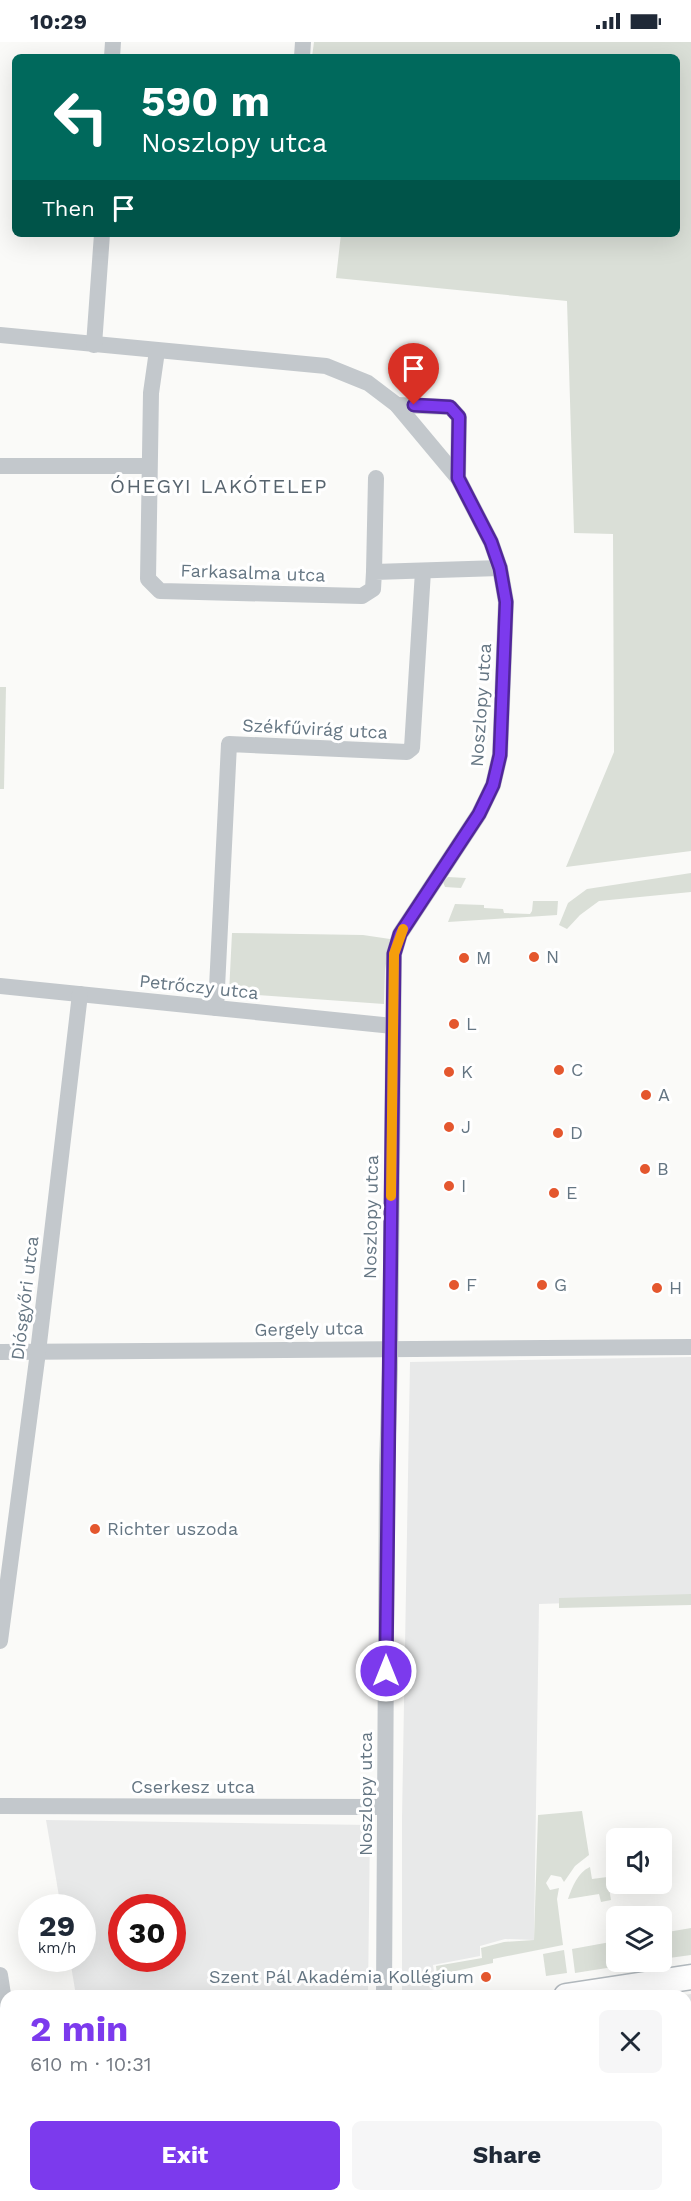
<!DOCTYPE html>
<html lang="en">
<head>
<meta charset="utf-8">
<style>
	body { margin:0; font-family:"Work Sans",sans-serif; background:#f6f6f7; color:#1f2937; height:100vh; display:flex; flex-direction:column; font-size:22px; white-space:nowrap }
	* { box-sizing:border-box; margin:0 }
	p { font-size:20px; color:#747a83 }
	.icon { flex:none; width:33px; height:33px; fill:none; stroke:currentColor; stroke-width:2; stroke-linecap:round; stroke-linejoin:round }
	.map { position:relative; flex:1; overflow:hidden }
	.details { position:absolute; left:0px; top:1948px; width:692px; height:212px; display:flex; flex-direction:column; background:#fff; border-radius:18px 18px 0 0; box-shadow:0 6px 24px #0002 }
	.details>* { flex:none }
	.banner { position:absolute; left:12px; top:12px; width:668px; height:183px; border-radius:9px; box-shadow:0 6px 24px #0002; background:#00695c; color:#fff; overflow:hidden }
	.fabs { position:absolute; left:606px; top:1786px; display:grid; gap:12px }
	.fabs a { display:grid; place-items:center; width:66px; height:66px; border-radius:9px; background:#fff; box-shadow:0 6px 24px #0002; font-size:30px }
	.speed { position:absolute; left:18px; top:1852px; display:flex; gap:12px; font-size:30px; font-weight:700; text-align:center }
	.speed>* { display:grid; place-content:center; width:78px; height:78px; border-radius:50%; background:#fff; box-shadow:0 6px 24px #0002; line-height:1 }
	.speed small { font-size:15px; font-weight:400 }
	.speed .limit { border:9px solid #d22; background:#fff; color:#111 }
	.pin { position:absolute; display:grid; place-items:center; width:51px; height:51px; color:#fff; margin:-62px -26px; border-radius:50% 50% 50% 0; rotate:-45deg; box-shadow:0 0 6px #0007 }
	.pin .icon { rotate:45deg }
	.me { position:absolute; width:66px; margin:-33px; rotate:0deg; stroke-linejoin:round; filter:drop-shadow(0 0 4px #0008) }
	.turn { display:flex; align-items:center; gap:21px; height:126px; padding:0 30px; font-size:27px }
	.turn .icon { width:78px; height:78px; stroke-width:2.5 }
	.turn b { display:block; font-size:42px; line-height:51px }
	.then { display:flex; align-items:center; height:57px; padding:0 30px; background:#0003; gap:12px; font-size:22px }
	.round { display:grid; place-items:center; flex:none; width:63px; height:63px; border-radius:9px; background:#f6f6f7 }
	.headline { display:flex; align-items:center; justify-content:space-between; height:102px; padding:0 30px }
	h1 { font-size:36px; font-weight:700; line-height:45px; color:#7c3aed }
	.action { display:flex; gap:12px; margin-top:auto; padding:12px 30px }
	.action a { flex:1; height:69px; border-radius:9px; background:#7c3aed; color:#fff; font-size:24px; font-weight:700; line-height:69px; text-align:center }
	.action a+a { background:#f6f6f7; color:#1f2937 }
	.status { display:flex; justify-content:space-between; align-items:center; height:42px; padding:0 30px; background:#fff; direction:ltr }
	.status svg { height:16px; fill:currentColor }
	.map>svg:first-child { display:block }
</style>
</head>
<body>
<div class="status"><b>10:29</b><svg viewBox="0 0 49 12"><path d="M0 12V9h3v3zM5 12V6h3v6zM10 12V3h3v9zM15 12V0h3v12zM26 1h20v11H26zM47 4h2v5h-2z"/></svg></div>
<div class="map">
<svg width="691" height="2159" viewBox="0 0 691 2159">
	<rect width="100%" height="100%" fill="#fafaf8"/>
	<g fill="#e8e9e9" fill-rule="evenodd">
		<polygon points="691,1315 691,1557 539,1562 534,1898 505,1897 480,1904 480,1914 433,1923 438,1954 402,1954 402,1776 410,1320"/>
		<path d="M46,1778L370,1783L368,1954H76L70,1917H82V1866H61ZM122,1866H172V1917H122Z"/>
		<polygon points="691,1952 691,2159 429,2159 428,2154 686,2154 686,1954 675,1954"/>
		<polygon points="6,2061 6,2154 396,2154 397,2159 0,2159 0,2062"/>
	</g>
	<g fill="#dadfd7">
		<polygon points="314,0 691,0 691,809 566,825 614,710 613,492 574,491 567,259 336,236 341,192 676,192 676,15 312,15"/>
		<polygon points="0,645 6,645 4,747 0,747"/>
		<polygon points="691,831 691,850 599,859 580,873 567,887 559,883 568,861 587,847"/>
		<polygon points="448,835 466,836 461,846 445,845 443,840"/>
		<polygon points="533,859 558,859 557,873 448,880 455,862 484,863 484,866 503,867 504,871 530,872 532,869"/>
		<polygon points="232,891 363,893 390,897 385,928 384,962 229,951"/>
		<polygon points="691,1552 691,1563 559,1566 559,1556"/>
		<polygon points="582,1769 589,1813 575,1824 564,1840 561,1835 551,1833 546,1841 550,1848 559,1846 557,1857 563,1903 493,1917 493,1921 437,1933 436,1924 482,1916 481,1906 504,1900 534,1898 538,1773"/>
		<path d="M590,1825L592,1837L615,1834L618,1845L609,1846L611,1858L601,1860L599,1852L568,1857C572,1845 578,1830 590,1825Z"/>
		<polygon points="691,1886 691,1913 662,1917 662,1891"/>
		<polygon points="616,1899 616,1920 645,1920 575,1931 572,1907"/>
		<polygon points="564,1908 567,1931 546,1934 543,1912"/>
	</g>
	<g fill="none" stroke-linecap="round" stroke-linejoin="round">
		<g stroke="#b3babf" stroke-width="27">
			<g id="secondary">
				<polyline points="566,1954 691,1935"/>
				<polyline points="0,2045 6,2044"/>
			</g>
		</g>
		<g stroke="#c3c8cc" stroke-width="16">
			<polyline points="112,15 113,0"/>
			<polyline points="302,15 303,0"/>
			<polyline points="0,293 326,324 368,341 397,363 458,436 491,500 500,526 506,560 500,713 493,743 479,772 400,892 394,912 390,1327 387,1424 384,1954"/>
			<polyline points="94,303 102,192"/>
			<polyline points="157,309 151,351 148,537 160,549 362,554 373,547 374,530 500,526"/>
			<polyline points="397,363 450,365 459,375 458,436"/>
			<polyline points="0,424 149,424"/>
			<polyline points="374,530 376,436"/>
			<polyline points="0,944 393,984"/>
			<polyline points="216,966 229,702 407,710 412,706 423,529"/>
			<polyline points="0,1310 691,1305"/>
			<polyline points="0,1599 38,1310 80,952"/>
			<polyline points="0,1764 385,1765"/>
			<polyline points="0,1933 6,1972"/>
			<polyline points="412,2154 412,2159"/>
		</g>
		<use href="#secondary" stroke="#fff" stroke-width="24"/>
	</g>
	<g fill="none" stroke-linecap="round" stroke-linejoin="round">
		<g stroke="#51269a" stroke-width="15">
			<polyline id="route" points="386,1629 394,912 400,892 479,772 493,743 500,713 506,560 500,526 491,500 458,436 459,375 450,365 414,363"/>
		</g>
		<use href="#route" stroke="#7c3aed" stroke-width="10"/>
		<polyline stroke="#f59e0b" stroke-width="10" points="391,1154 394,912 403,887"/>
	</g>
	<g fill="#e4572e" stroke="#fff" stroke-width="2">
		<circle cx="534" cy="915" r="6"/>
		<circle cx="464" cy="916" r="6"/>
		<circle cx="454" cy="982" r="6"/>
		<circle cx="559" cy="1028" r="6"/>
		<circle cx="449" cy="1030" r="6"/>
		<circle cx="646" cy="1053" r="6"/>
		<circle cx="449" cy="1085" r="6"/>
		<circle cx="558" cy="1091" r="6"/>
		<circle cx="645" cy="1127" r="6"/>
		<circle cx="449" cy="1144" r="6"/>
		<circle cx="554" cy="1151" r="6"/>
		<circle cx="454" cy="1243" r="6"/>
		<circle cx="542" cy="1243" r="6"/>
		<circle cx="657" cy="1246" r="6"/>
		<circle cx="95" cy="1487" r="6"/>
		<circle cx="486" cy="1935" r="6"/>
	</g>
	<g text-anchor="middle" stroke-width="6" stroke-linejoin="round" paint-order="stroke">
		<g font-size="18" fill="#657683" stroke="#fff">
			<text transform="translate(253 531) rotate(2)" y="6">Farkasalma utca</text>
			<text transform="translate(481 663) rotate(-86)" y="6">Noszlopy utca</text>
			<text transform="translate(315 687) rotate(3)" y="6">Székfűvirág utca</text>
			<text transform="translate(199 945) rotate(6)" y="6">Petrőczy utca</text>
			<text transform="translate(371 1175) rotate(-89)" y="6">Noszlopy utca</text>
			<text transform="translate(25 1256) rotate(-83)" y="6">Diósgyőri utca</text>
			<text transform="translate(309 1287) rotate(-1)" y="6">Gergely utca</text>
			<text x="193" y="1751">Cserkesz utca</text>
			<text transform="translate(366 1752) rotate(-90)" y="6">Noszlopy utca</text>
		</g>
		<g font-size="18" fill="#657683" stroke="#fff" text-anchor="start">
			<text x="546" y="921">N</text>
			<text x="476" y="922">M</text>
			<text x="466" y="988">L</text>
			<text x="571" y="1034">C</text>
			<text x="461" y="1036">K</text>
			<text x="658" y="1059">A</text>
			<text x="461" y="1091">J</text>
			<text x="570" y="1097">D</text>
			<text x="657" y="1133">B</text>
			<text x="461" y="1150">I</text>
			<text x="566" y="1157">E</text>
			<text x="466" y="1249">F</text>
			<text x="554" y="1249">G</text>
			<text x="669" y="1252">H</text>
			<text x="107" y="1493">Richter uszoda</text>
			<text x="474" y="1941" text-anchor="end">Szent Pál Akadémia Kollégium</text>
		</g>
		<g font-size="20" letter-spacing="1.5" fill="#57646e" stroke="#fff">
			<text x="219" y="451">ÓHEGYI LAKÓTELEP</text>
		</g>
	</g>
</svg>
<div class="fabs">
<a><svg class="icon" aria-label="sound" viewBox="0 0 24 24"><path d="M4 9h4l5-4v14l-5-4H4zM17 9q2 3 0 6"/></svg></a>
<a><svg class="icon" aria-label="layers" viewBox="0 0 24 24"><path d="M12 4l9 5-9 5-9-5zM3 14l9 5 9-5"/></svg></a>
</div>
<div class="speed"><div>29<small>km/h</small></div><div class="limit">30</div></div>
<div class="pin" style="left:414px;top:363px;background:#d93025"><svg class="icon" aria-label="arrive" viewBox="0 0 24 24"><path d="M6 21V4h12l-3 4 3 4H6"/></svg></div>
<svg class="me" style="left:386px;top:1629px" viewBox="-20 -20 40 40"><circle r="17" fill="#7c3aed" stroke="#fff" stroke-width="3"/><path d="M0-11L8 9 0 5-8 9z" fill="#fff"/></svg>
<div class="banner">
<div class="turn"><svg class="icon" aria-label="left" viewBox="0 0 24 24"><path d="M17 20v-9H6M10 6l-5 5 5 5"/></svg><div><b>590 m</b>Noszlopy utca</div></div>
<div class="then">Then<svg class="icon" aria-label="arrive" viewBox="0 0 24 24"><path d="M6 21V4h12l-3 4 3 4H6"/></svg></div>
</div>
<section class="details">
<div class="headline"><div><h1>2 min</h1><p>610 m · 10:31</p></div><a class="round"><svg class="icon" aria-label="close" viewBox="0 0 24 24"><path d="M6 6l12 12M18 6L6 18"/></svg></a></div>
<div class="action"><a>Exit</a><a>Share</a></div>
</section>
</div>
</body>
</html>
